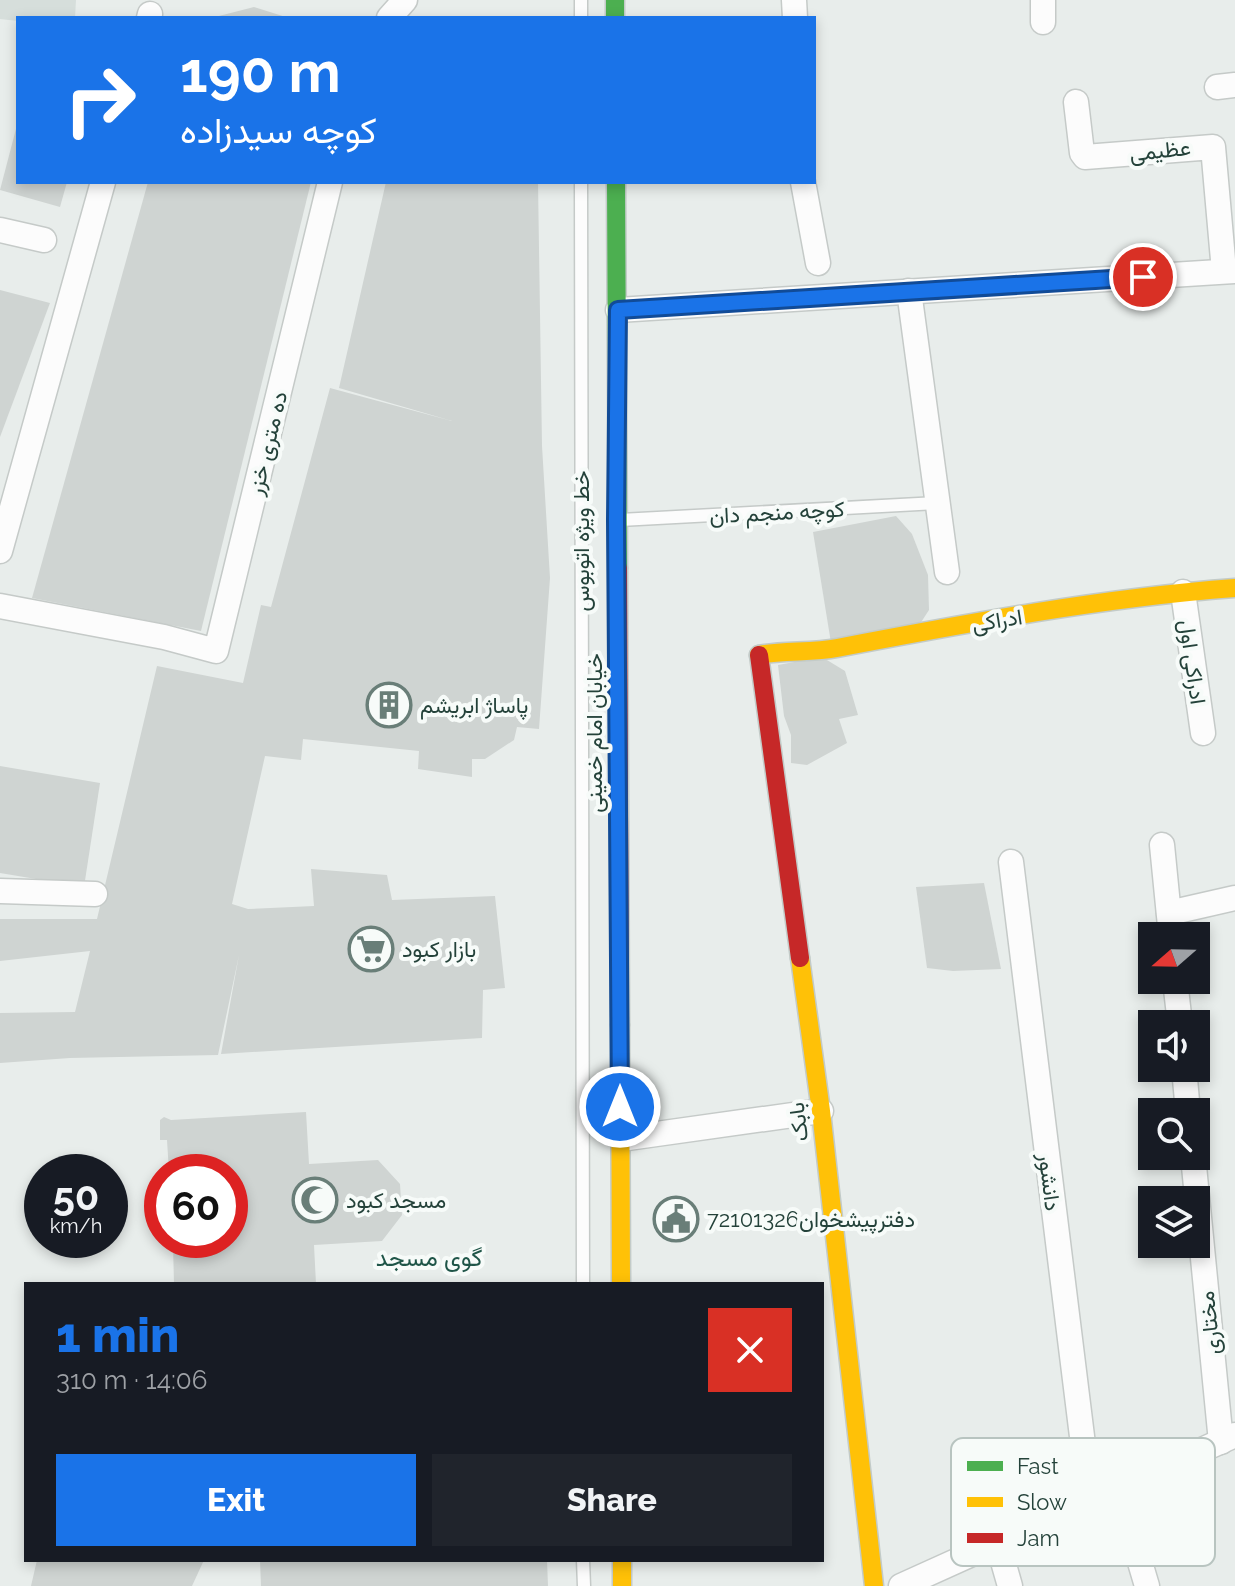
<!DOCTYPE html>
<html lang="en">
<head>
<meta charset="utf-8">
<style>
	body { margin:0; font-family:Raleway,Vazirmatn,sans-serif; background:#20242c; color:#f1f3f6; height:100vh; display:flex; flex-direction:column; font-size:30px; white-space:nowrap }
	* { box-sizing:border-box; margin:0 }
	p { font-size:26px; color:#9ea1a6 }
	.icon { flex:none; width:44px; height:44px; fill:none; stroke:currentColor; stroke-width:2; stroke-linecap:round; stroke-linejoin:round }
	.map { position:relative; flex:1; overflow:hidden }
	.side { position:absolute; left:24px; top:1282px; width:800px; height:280px; display:flex; flex-direction:column; background:#171b24; border-radius:0px; box-shadow:0 4px 12px #0003 }
	.side>* { flex:none }
	.hud { position:absolute; left:16px; top:16px; width:800px; height:168px; border-radius:0px; box-shadow:0 4px 12px #0003; background:#1a73e8; color:#fff; overflow:hidden }
	.needle { width:52px; rotate:250deg }
	.fabs { position:absolute; left:1138px; top:922px; display:grid; gap:16px }
	.fabs a { display:grid; place-items:center; width:72px; height:72px; border-radius:0px; background:#171b24; box-shadow:0 4px 12px #0003; font-size:40px }
	.speed { position:absolute; left:24px; top:1154px; display:flex; gap:16px; font-size:40px; font-weight:700; text-align:center }
	.speed>* { display:grid; place-content:center; width:104px; height:104px; border-radius:50%; background:#171b24; box-shadow:0 4px 12px #0003; line-height:1 }
	.speed small { font-size:20px; font-weight:400 }
	.speed .limit { border:12px solid #d22; background:#fff; color:#111 }
	.pin { position:absolute; display:grid; place-items:center; width:68px; height:68px; color:#fff; margin:-34px; border:4px solid #fff; border-radius:50%; box-shadow:0 2px 8px #0007 }
	.me { position:absolute; width:88px; margin:-44px; rotate:0deg; stroke-linejoin:round; filter:drop-shadow(0 0 6px #0008) }
	.turn { display:flex; align-items:center; gap:28px; height:168px; padding:0 32px; font-size:36px }
	.turn .icon { width:104px; height:104px; stroke-width:2.5 }
	.turn b { display:block; font-size:56px; line-height:68px }
	.round { display:grid; place-items:center; flex:none; width:84px; height:84px; border-radius:0px; background:#20242c }
	.head { display:flex; align-items:center; justify-content:space-between; height:136px; padding:0 32px }
	h1 { font-size:48px; font-weight:800; line-height:60px; color:#1a73e8 }
	.action { display:flex; gap:16px; margin-top:auto; padding:16px 32px }
	.action a { flex:1; height:92px; border-radius:0px; background:#1a73e8; color:#fff; font-size:32px; font-weight:800; line-height:92px; text-align:center }
	.action a+a { background:#20242c; color:#f1f3f6 }
	.map>svg:first-child { display:block }
</style>
</head>
<body>
<div class="map">
<svg width="1235" height="1586" viewBox="0 0 1235 1586">
	<rect width="100%" height="100%" fill="#e8edeb"/>
	<polygon fill="#d6dedb" points="0,0 76,0 75,18 18,18 18,21 0,19"/>
	<g fill="#cfd4d2">
		<polygon points="254,7 289,18 215,18 215,17"/>
		<polygon points="17,125 18,182 67,182 60,207 0,190"/>
		<polygon points="148,182 311,182 201,631 32,598"/>
		<polygon points="386,182 538,182 542,446 550,578 539,729 517,727 514,740 485,759 472,759 472,777 418,769 419,751 303,739 301,760 265,756 232,904 248,909 314,906 311,869 387,875 392,900 495,896 505,988 483,990 482,1038 221,1054 239,955 218,1055 70,1058 0,1063 0,1013 75,1012 90,951 0,961 0,919 97,919 157,666 243,683 261,605 271,607 330,388 452,421 339,388"/>
		<polygon points="0,290 50,303 0,437"/>
		<polygon points="896,516 912,534 928,575 929,610 914,633 832,649 813,532"/>
		<polygon points="822,657 845,671 858,715 839,719 847,743 807,765 791,763 791,735 784,716 778,665"/>
		<polygon points="0,766 100,783 84,887 0,873"/>
		<polygon points="984,883 1001,969 953,971 927,968 916,887"/>
		<polygon points="306,1112 309,1164 378,1160 400,1184 402,1215 382,1241 314,1245 316,1284 174,1284 173,1245 167,1246 167,1240 230,1240 230,1172 169,1172 167,1140 160,1140 160,1120 164,1117 171,1120"/>
		<polygon points="37,1560 204,1560 192,1586 31,1586"/>
		<polygon points="260,1560 547,1560 548,1586 261,1586"/>
	</g>
	<g fill="none" stroke-linecap="round" stroke-linejoin="round">
		<g stroke="#c5cac8" stroke-width="15">
			<g id="lane">
				<polyline points="581,18 581,0"/>
				<polyline points="581,182 583,1284"/>
				<polyline points="620,520 937,503"/>
				<polyline points="583,1560 584,1586"/>
			</g>
		</g>
		<g stroke="#c5cac8" stroke-width="27">
			<g id="street">
				<polyline points="794,0 795,18"/>
				<polyline points="1043,0 1043,22"/>
				<polyline points="149,18 150,14"/>
				<polyline points="389,18 405,0"/>
				<polyline points="1217,87 1235,85"/>
				<polyline points="1076,102 1082,153 1085,157 1213,147 1224,271"/>
				<polyline points="803,182 818,263"/>
				<polyline points="0,230 44,240"/>
				<polyline points="909,291 947,572"/>
				<polyline points="618,310 1235,271"/>
				<polyline points="0,551 103,182"/>
				<polyline points="1183,592 1203,733"/>
				<polyline points="0,606 164,637 216,651 330,182"/>
				<polyline points="1162,845 1171,936"/>
				<polyline points="1011,862 1090,1501"/>
				<polyline points="0,891 95,894"/>
				<polyline points="1169,913 1235,898"/>
				<polyline points="1175,980 1180,1024"/>
				<polyline points="1184,1068 1188,1112"/>
				<polyline points="621,1139 821,1111"/>
				<polyline points="1193,1156 1221,1442"/>
				<polyline points="1118,1488 1147,1586"/>
				<polyline points="998,1544 1010,1586"/>
				<polyline points="901,1586 1235,1435"/>
			</g>
		</g>
		<g stroke="#c3cbc8" stroke-width="21">
			<g id="fast">
				<polyline points="615,0 615,18"/>
				<polyline points="616,182 618,568"/>
			</g>
		</g>
		<g stroke="#c3cbc8" stroke-width="21">
			<g id="slow">
				<path d="M759,655C783,650 812,653 837,648C968,623 1102,598 1235,588"/>
				<polyline points="800,958 821,1111 874,1586"/>
				<polyline points="620,1025 621,1284"/>
				<polyline points="622,1560 622,1586"/>
			</g>
		</g>
		<g stroke="#c3cbc8" stroke-width="21">
			<g id="jam">
				<polyline points="618,568 620,1025"/>
				<polyline points="759,655 800,958"/>
			</g>
		</g>
		<use href="#lane" stroke="#fcfcfc" stroke-width="12"/>
		<use href="#street" stroke="#fcfcfc" stroke-width="24"/>
		<use href="#fast" stroke="#4caf50" stroke-width="18"/>
		<use href="#slow" stroke="#ffc107" stroke-width="18"/>
		<use href="#jam" stroke="#c62828" stroke-width="18"/>
	</g>
	<g fill="none" stroke-linecap="round" stroke-linejoin="round">
		<g stroke="#114b97" stroke-width="20">
			<polyline id="route" points="620,1107 616,520 618,310 1143,277"/>
		</g>
		<use href="#route" stroke="#1a73e8" stroke-width="14"/>
	</g>
	<defs>
		<g id="building-ring" transform="scale(2.3)"><circle r="9.5" fill="#f7fbf9" stroke="#697e78" stroke-width="1.5"/><path d="M-4-6H4V6H1V3H-1V6H-4ZM-2.5-4.3h1.7v1.8h-1.7ZM.8-4.3h1.7v1.8H.8ZM-2.5-1h1.7V.8h-1.7ZM.8-1h1.7V.8H.8Z" fill="#697e78"/></g>
		<g id="supermarket-ring" transform="scale(2.3)"><circle r="9.5" fill="#f7fbf9" stroke="#697e78" stroke-width="1.5"/><path d="M-6-5.5h2.5l.6 2H6L4.5 2H-2.5L-4.4-4H-6ZM-1.5 3.2a1.3 1.3 0 1 0 .1 0ZM3 3.2a1.3 1.3 0 1 0 .1 0Z" fill="#697e78"/></g>
		<g id="mosque-ring" transform="scale(2.3)"><circle r="9.5" fill="#f7fbf9" stroke="#697e78" stroke-width="1.5"/><path d="M3.5-4.9A6 6 0 1 0 3.5 4.9A5 5 0 1 1 3.5-4.9Z" fill="#697e78"/></g>
		<g id="civic-ring" transform="scale(2.3)"><circle r="9.5" fill="#f7fbf9" stroke="#697e78" stroke-width="1.5"/><path d="M-.6-6.5H3V-4.5H.6V-3L4-1V1h2V6H-6V1h2V-1L-.6-3ZM-1.2 2.5V6h2.4V2.5Z" fill="#697e78"/></g>
	</defs>
	<g fill-rule="evenodd">
		<use href="#building-ring" x="389" y="705"/>
		<use href="#supermarket-ring" x="371" y="949"/>
		<use href="#mosque-ring" x="315" y="1200"/>
		<use href="#civic-ring" x="676" y="1219"/>
	</g>
	<g text-anchor="middle" stroke-width="8" stroke-linejoin="round" paint-order="stroke">
		<g font-size="22" fill="#24423a" stroke="#f7fbf9">
			<text transform="translate(1160 150) rotate(-6)" y="8">عظیمی</text>
			<text transform="translate(267 443) rotate(-76)" y="8">ده متری خزر</text>
			<text transform="translate(777 512) rotate(-3)" y="8">کوچه منجم دان</text>
			<text transform="translate(581 541) rotate(-90)" y="8">خط ویژه اتوبوس</text>
			<text transform="translate(997 620) rotate(-9)" y="8">ادراکی</text>
			<text transform="translate(1193 662) rotate(82)" y="8">ادراکی اول</text>
			<text transform="translate(594 733) rotate(-90)" y="8">خیابان امام خمینی</text>
			<text transform="translate(798 1122) rotate(-97)" y="8">بابک</text>
			<text transform="translate(1050 1182) rotate(83)" y="8">دانشور</text>
			<text transform="translate(1209 1323) rotate(-96)" y="8">مختاری</text>
		</g>
		<g font-size="22" fill="#24423a" stroke="#f7fbf9" text-anchor="start">
			<text x="420" y="713">پاساژ ابریشم</text>
			<text x="402" y="957">بازار کبود</text>
			<text x="346" y="1208">مسجد کبود</text>
			<text x="707" y="1227">دفترپیشخوان72101326</text>
		</g>
		<g font-size="24" fill="#1f5548" stroke="#f7fbf9">
			<text x="429" y="1266">گوی مسجد</text>
		</g>
	</g>
	<rect x="951" y="1438" width="264" height="128" rx="12" fill="#f7fbf9" stroke="#b8c4c0" stroke-width="2"/>
	<rect x="967" y="1461" width="36" height="10" fill="#4caf50"/>
	<rect x="967" y="1497" width="36" height="10" fill="#ffc107"/>
	<rect x="967" y="1533" width="36" height="10" fill="#c62828"/>
	<g font-size="22" fill="#24423a">
		<text x="1017" y="1474">Fast</text>
		<text x="1017" y="1510">Slow</text>
		<text x="1017" y="1546">Jam</text>
	</g>
</svg>
<div class="fabs">
<a><svg class="needle" viewBox="-14 -14 28 28"><path d="M0-13l5 13h-10z" fill="#e53935"/><path d="M0 13l5-13h-10z" fill="#9ea1a6"/></svg></a>
<a><svg class="icon" aria-label="sound" viewBox="0 0 24 24"><path d="M4 9h4l5-4v14l-5-4H4zM17 9q2 3 0 6"/></svg></a>
<a><svg class="icon" aria-label="search" viewBox="0 0 24 24"><circle cx="10" cy="10" r="6"/><path d="M15 15l6 6"/></svg></a>
<a><svg class="icon" aria-label="layers" viewBox="0 0 24 24"><path d="M12 4l9 5-9 5-9-5zM3 14l9 5 9-5"/></svg></a>
</div>
<div class="speed"><div>50<small>km/h</small></div><div class="limit">60</div></div>
<div class="pin" style="left:1143px;top:277px;background:#d93025"><svg class="icon" aria-label="arrive" viewBox="0 0 24 24"><path d="M6 21V4h12l-3 4 3 4H6"/></svg></div>
<svg class="me" style="left:620px;top:1107px" viewBox="-20 -20 40 40"><circle r="17" fill="#1a73e8" stroke="#fff" stroke-width="3"/><path d="M0-11L8 9 0 5-8 9z" fill="#fff"/></svg>
<div class="hud">
<div class="turn"><svg class="icon" aria-label="right" viewBox="0 0 24 24"><path d="M7 20v-9h11M14 6l5 5-5 5"/></svg><div><b>190 m</b>کوچه سیدزاده</div></div>
</div>
<section class="side">
<div class="head"><div><h1>1 min</h1><p>310 m · 14:06</p></div><a class="round" style="background:#d93025;color:#fff"><svg class="icon" aria-label="close" viewBox="0 0 24 24"><path d="M6 6l12 12M18 6L6 18"/></svg></a></div>
<div class="action"><a>Exit</a><a>Share</a></div>
</section>
</div>
</body>
</html>
